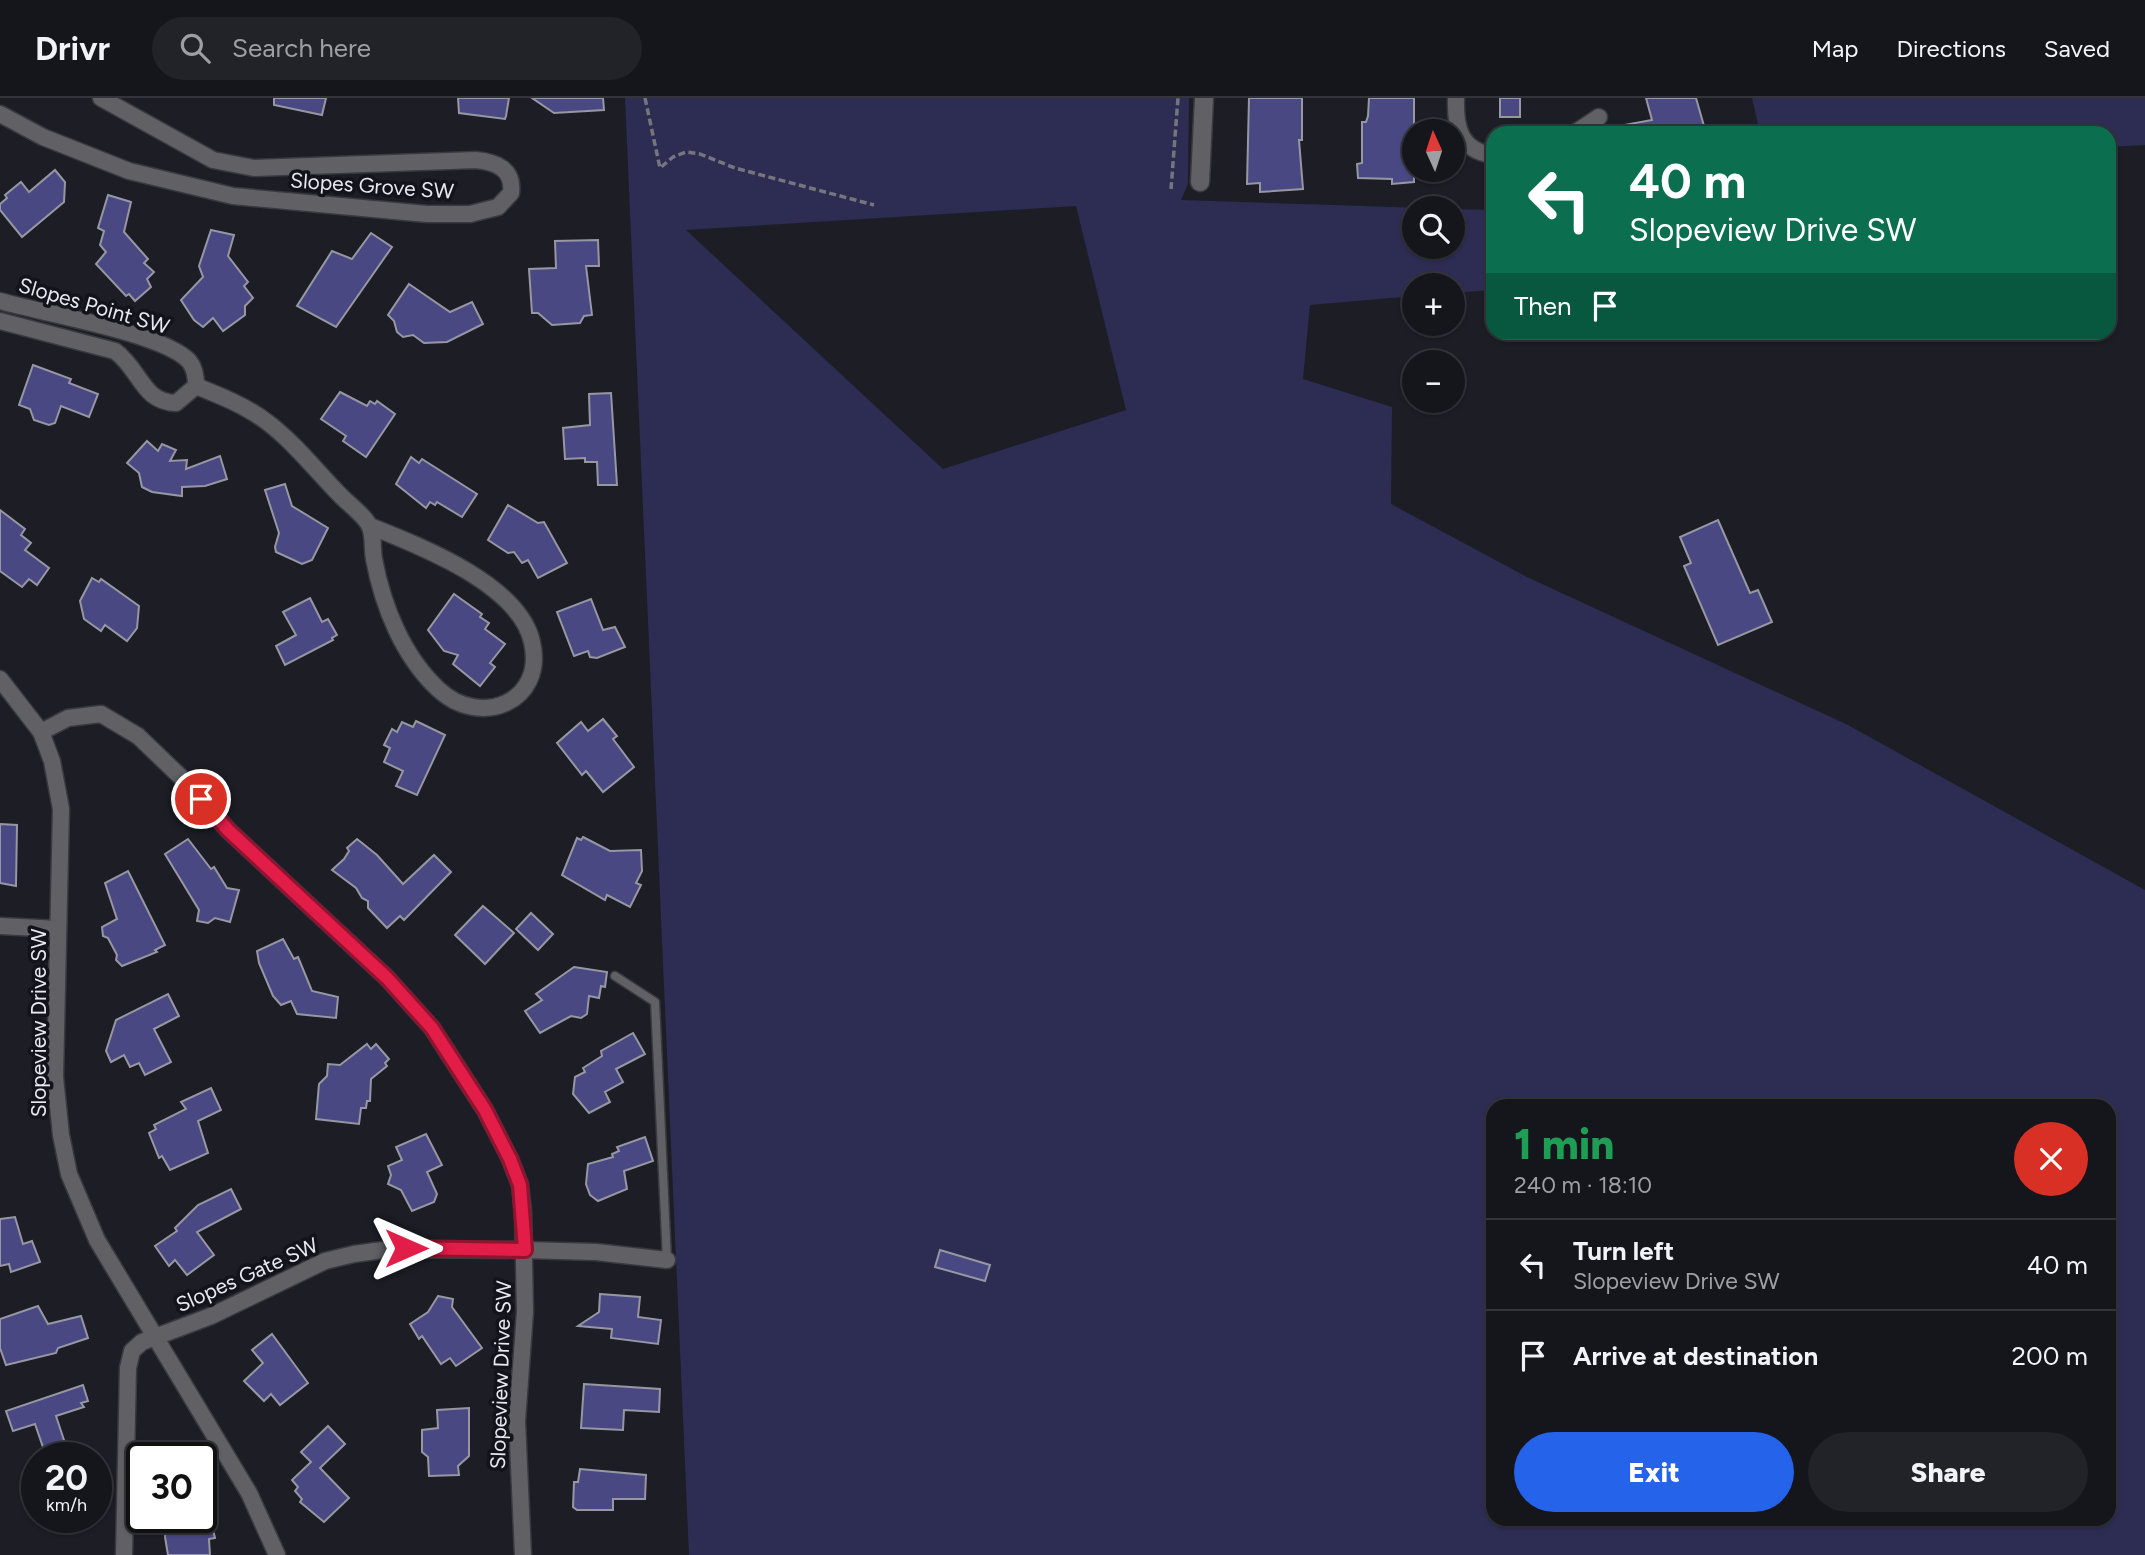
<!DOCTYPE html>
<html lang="en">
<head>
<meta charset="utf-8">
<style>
	body { margin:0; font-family:Figtree,sans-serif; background:#222329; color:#f1f3f6; height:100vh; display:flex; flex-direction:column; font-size:26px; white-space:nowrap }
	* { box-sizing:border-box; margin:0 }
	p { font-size:23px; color:#9d9fa3 }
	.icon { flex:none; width:38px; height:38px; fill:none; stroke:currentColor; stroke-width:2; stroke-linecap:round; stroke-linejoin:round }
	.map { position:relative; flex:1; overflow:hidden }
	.panel { position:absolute; left:1486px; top:1001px; width:630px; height:427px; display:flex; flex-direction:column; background:#15161c; border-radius:21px; box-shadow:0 2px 5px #0004,0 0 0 2px #34353b }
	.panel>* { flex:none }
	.hud { position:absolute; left:1486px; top:28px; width:630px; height:214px; border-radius:21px; box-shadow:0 2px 5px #0004,0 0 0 2px #34353b; background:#0b6e4f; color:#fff; overflow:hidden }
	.needle { width:46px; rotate:357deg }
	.controls { position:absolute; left:1402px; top:21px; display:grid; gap:14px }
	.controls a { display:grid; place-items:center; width:63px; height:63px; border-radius:50%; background:#15161c; box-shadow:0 2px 5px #0004,0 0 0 2px #34353b; font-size:35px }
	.speed { position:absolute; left:21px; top:1344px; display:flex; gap:14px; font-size:35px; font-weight:700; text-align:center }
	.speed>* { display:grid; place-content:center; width:91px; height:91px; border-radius:50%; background:#15161c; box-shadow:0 2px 5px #0004,0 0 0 2px #34353b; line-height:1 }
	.speed small { font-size:18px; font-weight:400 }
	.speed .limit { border:4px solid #111; border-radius:10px; background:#fff; color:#111 }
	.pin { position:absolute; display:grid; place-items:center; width:60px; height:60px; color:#fff; margin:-30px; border:4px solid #fff; border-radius:50%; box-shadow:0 2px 7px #0007 }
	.me { position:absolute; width:77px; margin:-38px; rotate:90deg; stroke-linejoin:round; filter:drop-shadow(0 0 5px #0008) }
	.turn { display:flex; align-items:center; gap:24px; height:147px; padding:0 28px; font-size:32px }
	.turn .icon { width:91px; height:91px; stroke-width:2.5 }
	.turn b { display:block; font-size:49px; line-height:60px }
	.then { display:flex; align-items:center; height:66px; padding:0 28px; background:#0003; gap:14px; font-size:26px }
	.round { display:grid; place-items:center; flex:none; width:74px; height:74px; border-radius:37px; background:#222329 }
	.summary { display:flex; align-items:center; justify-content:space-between; height:119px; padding:0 28px }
	h1 { font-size:42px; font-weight:800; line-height:52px; color:#1e9e55 }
	.action { display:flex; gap:14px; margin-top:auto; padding:14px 28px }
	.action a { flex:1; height:80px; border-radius:42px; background:#2563eb; color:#fff; font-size:28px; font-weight:800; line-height:80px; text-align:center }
	.action a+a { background:#222329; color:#f1f3f6 }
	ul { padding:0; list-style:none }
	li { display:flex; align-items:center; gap:21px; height:91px; padding:0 28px; border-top:2px solid #34353b }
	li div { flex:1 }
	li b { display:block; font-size:26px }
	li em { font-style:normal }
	header { display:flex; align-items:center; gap:42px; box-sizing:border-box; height:98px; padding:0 35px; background:#15161c; border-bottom:2px solid #34353b }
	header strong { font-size:33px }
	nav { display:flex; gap:38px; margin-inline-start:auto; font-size:24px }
	.search { width:490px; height:63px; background:#222329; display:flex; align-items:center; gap:18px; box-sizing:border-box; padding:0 24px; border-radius:38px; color:#9d9fa3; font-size:26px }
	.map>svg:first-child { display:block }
</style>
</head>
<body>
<header>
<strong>Drivr</strong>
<div class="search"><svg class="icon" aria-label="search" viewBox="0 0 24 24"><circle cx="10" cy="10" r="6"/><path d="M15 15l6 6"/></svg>Search here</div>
<nav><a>Map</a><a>Directions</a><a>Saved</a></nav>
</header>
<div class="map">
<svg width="2145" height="1457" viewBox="0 0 2145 1457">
	<rect width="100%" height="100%" fill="#1c1d25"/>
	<g fill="#2d2c53" fill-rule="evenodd">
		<path d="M625,0H1189L1188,86L1181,102L1424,110H1414V149H1452L1453,111L1493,112V192L1453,195L1452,187H1414V198L1310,207L1303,281L1392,309L1391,406L1527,479L1848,627L2145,792V1457H689ZM1076,108L1126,312L943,371L686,132ZM1493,1008H2109V1421H1493Z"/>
		<polygon points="1752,0 2145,0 2145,47 2109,49 2109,35 1760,35"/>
	</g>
	<g fill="#494883" stroke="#9697a2" stroke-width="2">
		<polygon points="274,0 326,0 322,17 274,7"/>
		<polygon points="458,0 509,0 506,18 505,21 459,15"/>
		<polygon points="532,0 603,0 604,12 554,15"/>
		<polygon points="1249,0 1302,0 1302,42 1299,42 1303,91 1260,94 1260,85 1247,86"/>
		<polygon points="1369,0 1414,0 1414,84 1392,86 1392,81 1358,80 1357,66 1362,65 1362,24 1366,24 1368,18"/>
		<rect x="1500" y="0" width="20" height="19"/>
		<polygon points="1646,0 1696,0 1706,35 1625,35 1624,27 1652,22"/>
		<polygon points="55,72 65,84 64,104 22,139 0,112 0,106 7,100 5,97 21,84 29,94"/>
		<polygon points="108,97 131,104 124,134 148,161 144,165 154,174 147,181 151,189 135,203 129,196 126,198 96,166 106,154 100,147 104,133 98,130"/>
		<polygon points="211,132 234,137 228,158 248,184 244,188 253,200 245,208 245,217 223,233 213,220 203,229 194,222 181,202 203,179 199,168"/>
		<polygon points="371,135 392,149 336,229 297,208 332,153 352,161"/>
		<polygon points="598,142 599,168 586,168 592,217 584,218 580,225 552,227 538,215 532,215 529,171 556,170 555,143"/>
		<polygon points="409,186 450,214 472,204 483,226 447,244 424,245 413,237 403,239 397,234 394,223 388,217"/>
		<polygon points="33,267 71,281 69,285 98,296 89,319 61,308 55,325 49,327 34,322 30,311 19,307"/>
		<polygon points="340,294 367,308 370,303 375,306 377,303 395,316 366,359 343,343 346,338 321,321"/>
		<polygon points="611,295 617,387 598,387 597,364 585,364 585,360 565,361 563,330 590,327 589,296"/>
		<polygon points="147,343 158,353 162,346 176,352 170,363 187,362 186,371 220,358 227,381 205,388 182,389 182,398 152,394 142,389 139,375 127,365"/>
		<polygon points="411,359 419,365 422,361 477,396 462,419 437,404 435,407 430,404 426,410 396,386"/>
		<polygon points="285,386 292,408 328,430 312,462 302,466 276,454 275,449 279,435 265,392"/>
		<polygon points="508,407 538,425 544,424 567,465 538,480 528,462 522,465 514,454 508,455 488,442"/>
		<polygon points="0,412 25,431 21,437 31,445 25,452 49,470 37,487 29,481 22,489 0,473"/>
		<polygon points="1718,422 1750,495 1758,492 1772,524 1718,547 1684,468 1691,465 1680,439"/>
		<polygon points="92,480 99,484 101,481 139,508 137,530 127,543 105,527 101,533 84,521 80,503"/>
		<polygon points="454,496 482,516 480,519 489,525 485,531 505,546 490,565 495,569 480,588 453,566 458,557 444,553 428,532"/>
		<polygon points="310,500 322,524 328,521 337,537 332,540 333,542 285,567 276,548 296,537 283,514"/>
		<polygon points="591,501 603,532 615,529 625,549 597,560 590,559 588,553 574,558 557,514"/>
		<polygon points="603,621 617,638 613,641 634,669 603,694 586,673 582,677 557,645 581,624 588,633"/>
		<polygon points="416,623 445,637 417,697 396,688 403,673 384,664 390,650 384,647 392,631 397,634 402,624 413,629"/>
		<polygon points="0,726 17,727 16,788 0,785"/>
		<polygon points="583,739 610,753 641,752 642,773 636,785 641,787 630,809 607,797 605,802 562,777 577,740 581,742"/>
		<polygon points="188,741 211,771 214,769 227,790 239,792 230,824 215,820 208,825 197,823 199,812 165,756"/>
		<polygon points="357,741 377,757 403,786 434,757 451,774 404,822 400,818 387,830 368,810 368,803 362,800 356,790 332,772 344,761 349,753 347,750"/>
		<polygon points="128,773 165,847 155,852 157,854 122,868 116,862 117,857 108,840 103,838 102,829 117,821 105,785"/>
		<polygon points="483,808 514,835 485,866 455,837"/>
		<polygon points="531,815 553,836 538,852 516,831"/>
		<polygon points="283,841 294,861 298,859 312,893 338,899 336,920 297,916 291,903 281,907 273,898 259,865 257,853"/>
		<polygon points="574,869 607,874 605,889 601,888 599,900 589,898 587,916 581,920 571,918 540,935 525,913 542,902 536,896"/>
		<polygon points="168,896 179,918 154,931 171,964 145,977 139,965 130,969 124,957 111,964 106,953 116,922"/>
		<polygon points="633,935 645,956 616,971 623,984 605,994 610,1004 589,1015 573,996 575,979 585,974 583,970 602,958 601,953"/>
		<polygon points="367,946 371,951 376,946 389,961 385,965 387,968 371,981 370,1003 367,1003 366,1010 361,1010 359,1026 316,1021 319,986 327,978 328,966 340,967"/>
		<polygon points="211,990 221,1012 198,1023 208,1055 170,1072 162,1058 159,1060 149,1035 156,1031 154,1027 186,1011 181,1004"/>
		<polygon points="426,1036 442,1067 427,1074 437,1096 434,1104 412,1113 401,1092 388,1086 391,1077 388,1068 402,1062 396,1049"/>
		<polygon points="645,1039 653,1063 624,1073 627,1091 598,1103 590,1097 586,1086 588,1066 613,1059 612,1056 619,1053 617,1049"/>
		<polygon points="231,1091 241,1111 197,1134 214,1157 187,1177 175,1162 169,1168 155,1148 177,1133 175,1130 198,1107"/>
		<polygon points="15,1119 23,1146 32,1143 40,1164 11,1174 9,1166 0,1168 0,1121"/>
		<polygon points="940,1152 990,1167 985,1183 935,1169"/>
		<polygon points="600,1196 640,1199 638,1219 661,1222 658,1246 611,1240 612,1231 578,1228 599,1214"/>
		<polygon points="438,1198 453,1201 452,1209 482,1250 456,1268 450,1260 441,1266 422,1238 419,1241 410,1226 428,1214"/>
		<polygon points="38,1208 48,1226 81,1218 88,1240 58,1250 56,1255 6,1267 0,1250 0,1221"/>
		<polygon points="272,1236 308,1285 280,1307 271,1296 264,1303 244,1283 263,1265 252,1252"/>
		<polygon points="584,1286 660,1291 659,1314 624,1312 623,1332 581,1330"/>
		<polygon points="83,1287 88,1303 81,1305 84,1309 56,1318 66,1348 45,1355 35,1326 13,1333 6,1313"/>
		<polygon points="469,1310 469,1358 458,1368 459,1377 429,1378 428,1359 422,1354 422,1332 438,1330 437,1312"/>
		<polygon points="328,1328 345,1346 320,1370 349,1400 324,1424 300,1404 302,1401 295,1393 298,1389 292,1382 311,1364 301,1354"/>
		<polygon points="580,1371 646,1377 645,1401 613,1401 613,1412 577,1412 573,1409 574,1384 578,1384"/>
		<polygon points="175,1419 210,1419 215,1440 209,1441 210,1457 168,1457 165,1439 166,1431 176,1429"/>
	</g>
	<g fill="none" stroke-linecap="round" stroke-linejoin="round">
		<g stroke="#393a41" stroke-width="11">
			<polyline id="service" points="615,878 655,904 667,1162"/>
		</g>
		<g stroke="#393a41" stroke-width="19">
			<g id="minor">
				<path d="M1456,0C1455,29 1460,53 1493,57"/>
				<path d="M0,16L43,39L129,73L233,98L427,116H470L498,109L511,95C514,71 496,64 476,62L254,70L213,62L101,0"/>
				<polyline points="1575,35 1599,19"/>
				<path d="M0,203C41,215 163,235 189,263C195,270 196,279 196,288L176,305C142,304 141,272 115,253L0,223"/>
				<path d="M196,288C221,298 246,308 267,324C295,345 317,374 342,399C350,407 366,419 370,429C374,439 372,451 374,461C383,509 403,558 438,591C480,631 546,604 532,544C519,486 420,448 370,428"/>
				<polyline points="0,581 41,634 52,663 61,711 55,979 61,1037 69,1076 97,1142 249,1395 277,1457"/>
				<polyline points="41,634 68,620 101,616 138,638 187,685 228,732 387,880 432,930 485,1012 510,1061 520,1087 523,1113 525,1214 517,1323 523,1457"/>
				<polyline points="0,828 58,831"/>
				<polyline points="124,1457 128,1270 132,1253 142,1244 211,1218 325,1163 354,1156 390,1151 525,1152 596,1154 667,1162"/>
			</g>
		</g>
		<g stroke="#393a41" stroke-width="21">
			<polyline id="tertiary" points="1200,84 1204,0"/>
		</g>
		<g stroke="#75767d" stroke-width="3.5" stroke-dasharray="7 3.5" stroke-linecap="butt">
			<polyline points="645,0 660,70 673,59 686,54 700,56 735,70 874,107"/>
			<polyline points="1171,91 1178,0"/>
		</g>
		<use href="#service" stroke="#606065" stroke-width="8"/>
		<use href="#minor" stroke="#606065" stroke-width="16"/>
		<use href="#tertiary" stroke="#606065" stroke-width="18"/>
	</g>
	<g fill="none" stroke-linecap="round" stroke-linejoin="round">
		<g stroke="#92132f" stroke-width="18">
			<polyline id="route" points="201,701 228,732 387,880 432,930 485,1012 510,1061 520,1087 525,1152 406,1150"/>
		</g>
		<use href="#route" stroke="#e11d48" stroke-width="12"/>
	</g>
	<g text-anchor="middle" stroke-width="7" stroke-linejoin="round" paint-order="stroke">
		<g font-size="21" fill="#e8e9ef" stroke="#13141b">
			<text transform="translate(372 88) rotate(4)" y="7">Slopes Grove SW</text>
			<text transform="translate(94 208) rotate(16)" y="7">Slopes Point SW</text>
			<text transform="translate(39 925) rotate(-90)" y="7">Slopeview Drive SW</text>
			<text transform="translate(247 1177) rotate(-24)" y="7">Slopes Gate SW</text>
			<text transform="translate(501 1277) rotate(-88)" y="7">Slopeview Drive SW</text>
		</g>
	</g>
</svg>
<div class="controls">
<a><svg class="needle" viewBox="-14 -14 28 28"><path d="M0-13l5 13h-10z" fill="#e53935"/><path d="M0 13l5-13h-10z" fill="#9d9fa3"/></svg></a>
<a><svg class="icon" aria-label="search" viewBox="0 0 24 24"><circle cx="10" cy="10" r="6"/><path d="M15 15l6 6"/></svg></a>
<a>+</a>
<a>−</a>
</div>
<div class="speed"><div>20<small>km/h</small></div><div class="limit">30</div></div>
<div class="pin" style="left:201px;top:701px;background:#d93025"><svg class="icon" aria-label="arrive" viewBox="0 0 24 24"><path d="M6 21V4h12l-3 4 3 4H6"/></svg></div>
<svg class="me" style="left:406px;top:1150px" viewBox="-20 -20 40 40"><path d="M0-17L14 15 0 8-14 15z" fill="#e11d48" stroke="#fff" stroke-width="4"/></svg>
<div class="hud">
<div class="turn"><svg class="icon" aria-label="left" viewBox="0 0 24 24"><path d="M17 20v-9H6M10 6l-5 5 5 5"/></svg><div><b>40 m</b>Slopeview Drive SW</div></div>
<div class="then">Then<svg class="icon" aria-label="arrive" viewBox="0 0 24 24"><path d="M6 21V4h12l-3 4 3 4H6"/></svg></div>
</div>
<section class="panel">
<div class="summary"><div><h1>1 min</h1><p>240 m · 18:10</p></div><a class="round" style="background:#d93025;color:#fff"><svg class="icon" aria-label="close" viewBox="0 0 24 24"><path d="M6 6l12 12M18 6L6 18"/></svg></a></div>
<ul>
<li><svg class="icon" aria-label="left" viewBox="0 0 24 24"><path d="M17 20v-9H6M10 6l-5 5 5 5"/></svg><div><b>Turn left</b><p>Slopeview Drive SW</p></div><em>40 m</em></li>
<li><svg class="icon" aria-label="arrive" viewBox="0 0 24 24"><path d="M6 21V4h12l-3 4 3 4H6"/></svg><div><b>Arrive at destination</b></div><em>200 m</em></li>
</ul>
<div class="action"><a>Exit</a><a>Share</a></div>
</section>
</div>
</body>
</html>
